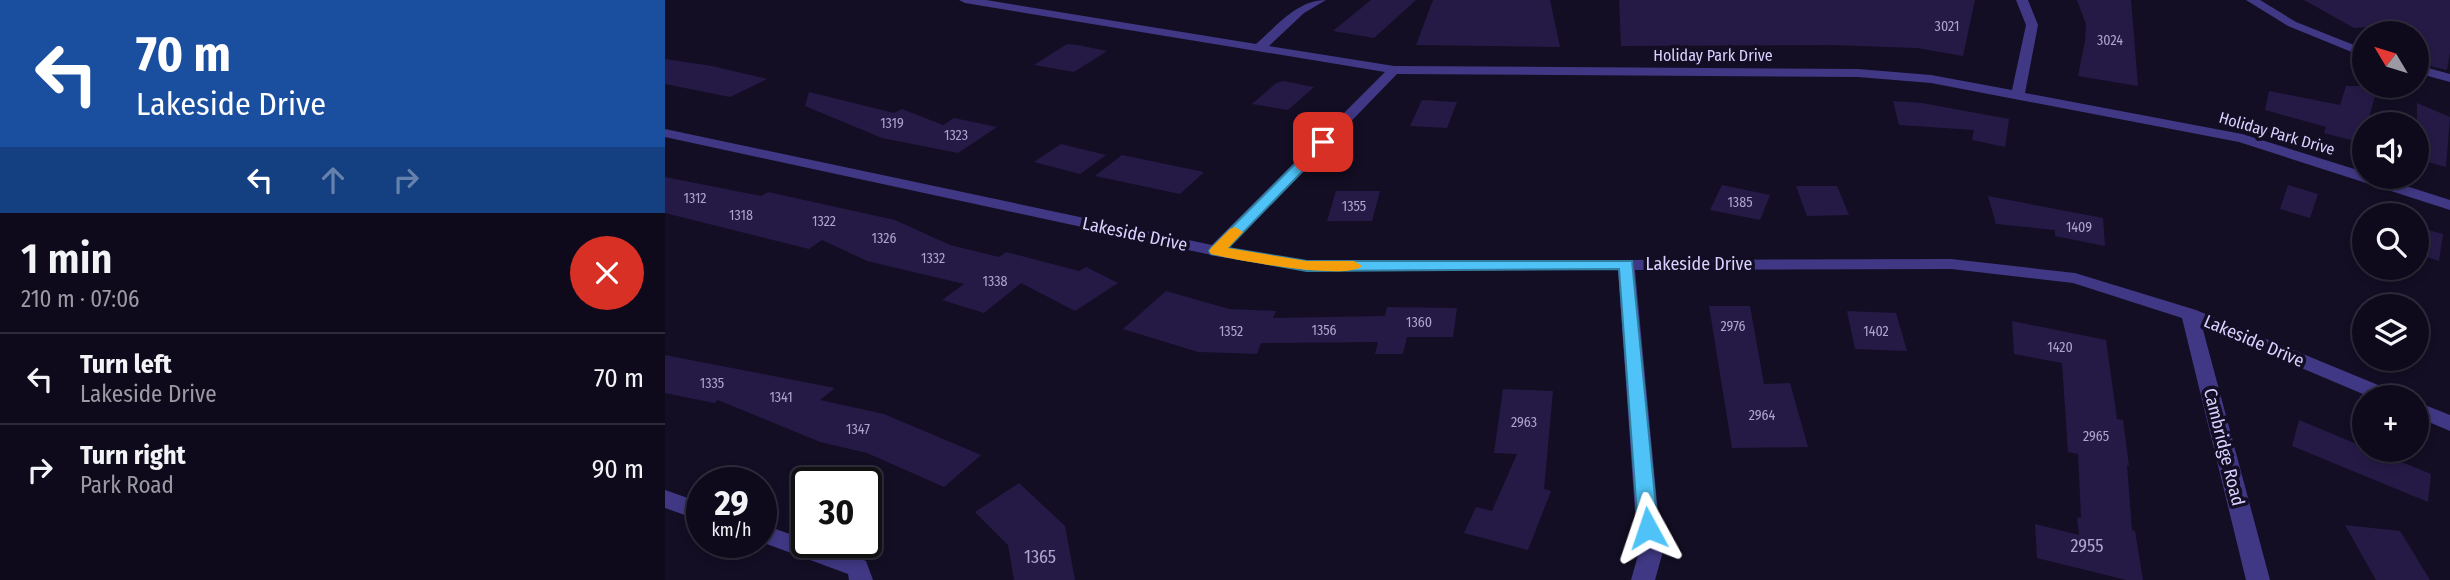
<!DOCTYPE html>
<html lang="en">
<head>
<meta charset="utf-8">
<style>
	body { margin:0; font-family:"Fira Sans Condensed",sans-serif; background:#1c1828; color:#f1f3f6; height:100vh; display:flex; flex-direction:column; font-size:26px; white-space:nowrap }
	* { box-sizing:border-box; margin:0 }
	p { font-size:23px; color:#9b9aa3 }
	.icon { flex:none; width:38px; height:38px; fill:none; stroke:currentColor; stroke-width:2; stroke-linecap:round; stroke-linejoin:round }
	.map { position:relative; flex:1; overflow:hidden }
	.drawer { display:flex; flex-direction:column; background:#0e0a1b; width:665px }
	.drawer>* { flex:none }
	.banner { background:#1a4fa0; color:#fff; overflow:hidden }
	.needle { width:46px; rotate:308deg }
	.tools { position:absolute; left:1687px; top:21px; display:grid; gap:14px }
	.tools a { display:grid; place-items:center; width:77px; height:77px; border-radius:50%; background:#0e0a1b; box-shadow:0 4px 10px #0003,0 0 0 2px #2e2b3a; font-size:35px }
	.speed { position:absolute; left:21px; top:467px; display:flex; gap:14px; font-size:35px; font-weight:700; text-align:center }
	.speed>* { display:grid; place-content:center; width:91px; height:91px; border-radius:50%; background:#0e0a1b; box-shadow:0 4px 10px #0003,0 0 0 2px #2e2b3a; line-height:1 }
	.speed small { font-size:18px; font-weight:400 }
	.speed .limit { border:4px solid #111; border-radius:10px; background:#fff; color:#111 }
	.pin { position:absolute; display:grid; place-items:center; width:60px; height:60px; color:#fff; margin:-30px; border-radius:14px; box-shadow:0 4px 10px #0006 }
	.me { position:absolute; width:77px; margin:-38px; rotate:355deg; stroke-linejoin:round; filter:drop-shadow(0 0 5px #0008) }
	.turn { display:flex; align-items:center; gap:24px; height:147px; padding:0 21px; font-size:32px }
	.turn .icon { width:91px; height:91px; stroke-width:2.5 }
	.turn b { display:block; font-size:49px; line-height:60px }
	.lanes { display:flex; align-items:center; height:66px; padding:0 21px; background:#0003; justify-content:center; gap:35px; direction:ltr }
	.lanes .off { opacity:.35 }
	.round { display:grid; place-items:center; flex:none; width:74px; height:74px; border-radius:37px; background:#1c1828 }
	.headline { display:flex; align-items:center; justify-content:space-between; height:119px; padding:0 21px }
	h1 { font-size:42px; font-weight:600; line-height:52px }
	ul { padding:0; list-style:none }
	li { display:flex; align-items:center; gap:21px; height:91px; padding:0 21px; border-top:2px solid #2e2b3a }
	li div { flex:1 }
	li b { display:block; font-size:26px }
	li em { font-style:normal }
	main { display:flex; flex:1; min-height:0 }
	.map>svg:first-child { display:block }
</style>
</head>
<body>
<main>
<section class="drawer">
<div class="banner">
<div class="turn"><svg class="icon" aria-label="left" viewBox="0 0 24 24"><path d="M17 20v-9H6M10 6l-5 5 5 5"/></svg><div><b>70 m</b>Lakeside Drive</div></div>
<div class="lanes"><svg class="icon" aria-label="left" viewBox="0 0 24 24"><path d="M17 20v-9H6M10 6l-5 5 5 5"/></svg><svg class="icon off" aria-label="ahead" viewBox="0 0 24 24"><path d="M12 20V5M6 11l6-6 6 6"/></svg><svg class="icon off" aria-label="right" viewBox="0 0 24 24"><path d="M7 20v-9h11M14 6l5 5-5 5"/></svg></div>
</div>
<div class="headline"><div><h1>1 min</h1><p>210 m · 07:06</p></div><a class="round" style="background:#d93025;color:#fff"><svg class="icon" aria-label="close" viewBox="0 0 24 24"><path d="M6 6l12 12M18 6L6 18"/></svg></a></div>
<ul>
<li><svg class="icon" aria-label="left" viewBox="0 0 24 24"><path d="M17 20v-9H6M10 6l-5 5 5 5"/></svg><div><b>Turn left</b><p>Lakeside Drive</p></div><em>70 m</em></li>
<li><svg class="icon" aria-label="right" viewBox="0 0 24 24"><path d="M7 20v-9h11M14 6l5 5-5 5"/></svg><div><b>Turn right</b><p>Park Road</p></div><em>90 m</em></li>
</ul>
</section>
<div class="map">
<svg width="1785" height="580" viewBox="0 0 1785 580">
	<rect width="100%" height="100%" fill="#130e24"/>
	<g fill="#251a46">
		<polygon points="706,0 751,0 709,38 668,31"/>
		<polygon points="768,0 885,0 895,47 751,45"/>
		<polygon points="954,0 1310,0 1298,56 1252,48 1168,45 956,46"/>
		<polygon points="1412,0 1466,0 1473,86 1413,76 1420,41 1421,24"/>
		<polygon points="1639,0 1785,0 1785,52 1782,70 1752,63 1752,33 1736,33 1738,25 1689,28"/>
		<polygon points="402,44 413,45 442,51 409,72 369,65"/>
		<polygon points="0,59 47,66 102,79 65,97 0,84"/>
		<polygon points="618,81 649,87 623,110 587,104 611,83"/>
		<polygon points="1681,86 1713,86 1702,124 1699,124 1697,143 1659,133 1661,127 1600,110 1604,91 1675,105"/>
		<polygon points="144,92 229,113 237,109 278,125 289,118 332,127 293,153 217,138 140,106"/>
		<polygon points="757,100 792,102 782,128 745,126"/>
		<polygon points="1228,101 1257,103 1344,119 1340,147 1307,140 1309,130 1234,125"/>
		<polygon points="1752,103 1785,117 1781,167 1752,159"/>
		<polygon points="396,144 441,155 415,174 369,162"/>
		<polygon points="457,155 539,172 515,194 430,176"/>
		<polygon points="0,177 96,196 103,192 230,220 285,245 334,257 341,252 414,271 421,267 453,283 410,311 356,283 319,313 277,300 299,284 202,261 157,240 144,249 0,213"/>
		<polygon points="1057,185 1105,195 1095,220 1045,210"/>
		<polygon points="1623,185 1653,194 1645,218 1615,209"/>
		<polygon points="1131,186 1172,186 1184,215 1142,216"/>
		<polygon points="671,191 715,191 707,221 662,221"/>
		<polygon points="1323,196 1438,218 1440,246 1390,236 1390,230 1331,224"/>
		<polygon points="1752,227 1778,234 1774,261 1752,254"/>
		<polygon points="501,291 564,309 611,311 608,318 720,316 722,307 792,308 788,337 742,337 738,354 710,354 713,342 596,343 592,354 533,352 458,329"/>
		<polygon points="1044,306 1085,306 1099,384 1125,383 1143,447 1067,448"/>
		<polygon points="1182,311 1231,313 1242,351 1190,349"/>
		<polygon points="1347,321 1441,340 1452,419 1458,420 1464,466 1462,465 1467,530 1470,531 1478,580 1461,580 1372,558 1370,524 1414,535 1412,517 1416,518 1413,454 1403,452 1397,363 1349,354"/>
		<polygon points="0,355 170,388 155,400 219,414 316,455 279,487 202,453 155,442 53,400 49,403 0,393"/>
		<polygon points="838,389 888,391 879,489 886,491 863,550 799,533 811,507 827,511 852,454 829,453"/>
		<polygon points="1634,420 1699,447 1699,450 1707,450 1766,474 1763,502 1627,446"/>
		<polygon points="354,483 400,526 410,580 349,580 343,545 310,512"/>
		<polygon points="1680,525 1735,531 1765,580 1711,580"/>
	</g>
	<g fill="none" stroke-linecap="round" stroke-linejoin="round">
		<g fill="#403884" fill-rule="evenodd">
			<path d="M294,0H321L591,44C612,26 632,0 661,0L639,13L604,46L729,66L1193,69L1266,75L1347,90L1361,25L1351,0H1363L1373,25L1360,93L1577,134L1699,172V177H1713L1785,200V210L1574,142L1266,83L1193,77L732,74L563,248L642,261L1286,259L1410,273L1531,310L1730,392L1733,397H1705L1537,326L1605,580H1581L1517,318L1408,283L1286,269L970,270L997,555L990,580H966L973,555L953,270L642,271L551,256L0,137V129L547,245L720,72L300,3Z"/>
			<polygon points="1581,0 1595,0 1631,22 1699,49 1699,57 1623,26"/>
			<polygon points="1752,65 1785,74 1785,82 1752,73"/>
			<polygon points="1752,402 1785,415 1785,431 1752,417"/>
			<polygon points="0,490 37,503 37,521 0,508"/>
			<polygon points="96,524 142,540 142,542 150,542 201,561 208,580 184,580 183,574 96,542"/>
		</g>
	</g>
	<polygon fill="#4fc3f7" stroke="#337fa1" stroke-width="2" points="658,139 663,140 663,145 563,248 642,261 967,261 993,528 990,534 983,537 976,534 973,528 954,269 642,271 546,254 544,251 546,248 654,140"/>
	<path fill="#f59e0b" d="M570,227L578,232L563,248L642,261H689L697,266C682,281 570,260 546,254L544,251L546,248L565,229Z"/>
	<g text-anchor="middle" stroke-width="7" stroke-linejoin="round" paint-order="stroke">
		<g font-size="14" fill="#aca3d1">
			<text x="1282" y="31">3021</text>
			<text x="1445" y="45">3024</text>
			<text x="227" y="128">1319</text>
			<text x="291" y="140">1323</text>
			<text x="30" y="203">1312</text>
			<text x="1075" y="207">1385</text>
			<text x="689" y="211">1355</text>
			<text x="76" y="220">1318</text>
			<text x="159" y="226">1322</text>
			<text x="1414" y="232">1409</text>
			<text x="219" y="243">1326</text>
			<text x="268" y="263">1332</text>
			<text x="330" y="286">1338</text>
			<text x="754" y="327">1360</text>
			<text x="1068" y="331">2976</text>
			<text x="659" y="335">1356</text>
			<text x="566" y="336">1352</text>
			<text x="1211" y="336">1402</text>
			<text x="1395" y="352">1420</text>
			<text x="47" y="388">1335</text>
			<text x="116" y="402">1341</text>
			<text x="1097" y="420">2964</text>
			<text x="859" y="427">2963</text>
			<text x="193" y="434">1347</text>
			<text x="1431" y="441">2965</text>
		</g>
		<g font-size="16" fill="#d9d1ff" stroke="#130e24">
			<text x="1048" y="61">Holiday Park Drive</text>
			<text transform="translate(1612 133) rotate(16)" y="6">Holiday Park Drive</text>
		</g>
		<g font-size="18" fill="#d9d1ff" stroke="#130e24">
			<text transform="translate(470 234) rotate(12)" y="6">Lakeside Drive</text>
			<text x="1034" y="270">Lakeside Drive</text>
			<text transform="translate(1589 341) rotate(23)" y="6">Lakeside Drive</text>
			<text transform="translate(1559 447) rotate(76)" y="6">Cambridge Road</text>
		</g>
		<g font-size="18" fill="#aca3d1">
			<text x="1422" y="552">2955</text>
			<text x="375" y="563">1365</text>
		</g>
	</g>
</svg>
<div class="tools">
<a><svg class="needle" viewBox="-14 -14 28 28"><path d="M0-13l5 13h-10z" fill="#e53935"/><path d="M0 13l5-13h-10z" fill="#9b9aa3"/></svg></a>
<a><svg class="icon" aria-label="sound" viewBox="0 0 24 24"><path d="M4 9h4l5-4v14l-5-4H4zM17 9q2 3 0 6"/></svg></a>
<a><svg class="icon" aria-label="search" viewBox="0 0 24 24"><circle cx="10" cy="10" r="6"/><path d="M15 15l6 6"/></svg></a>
<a><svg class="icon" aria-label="layers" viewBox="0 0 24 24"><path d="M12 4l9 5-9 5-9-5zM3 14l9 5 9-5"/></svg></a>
<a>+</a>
</div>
<div class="speed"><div>29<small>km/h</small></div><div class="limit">30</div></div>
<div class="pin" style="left:658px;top:142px;background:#d93025"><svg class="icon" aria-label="arrive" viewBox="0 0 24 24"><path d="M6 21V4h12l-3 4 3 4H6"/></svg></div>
<svg class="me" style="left:983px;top:528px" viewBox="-20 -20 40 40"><path d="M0-17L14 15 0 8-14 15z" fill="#4fc3f7" stroke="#fff" stroke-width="4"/></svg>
</div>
</main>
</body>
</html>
